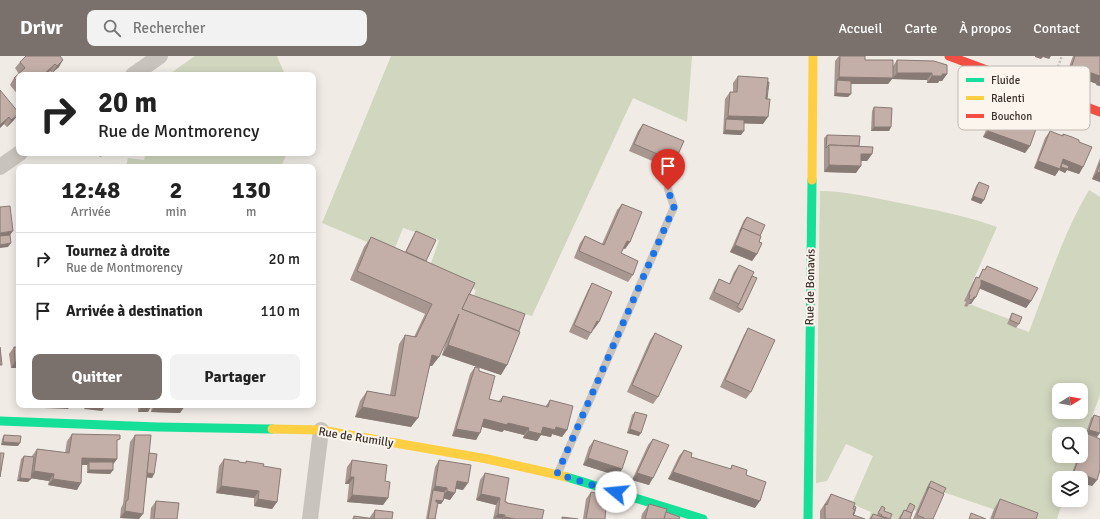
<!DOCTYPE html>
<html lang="fr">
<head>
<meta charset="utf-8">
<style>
	body { margin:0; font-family:Signika,sans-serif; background:#f2f2f2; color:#222; height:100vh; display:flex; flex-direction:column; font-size:15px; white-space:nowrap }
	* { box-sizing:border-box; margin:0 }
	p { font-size:13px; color:#767676 }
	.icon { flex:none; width:22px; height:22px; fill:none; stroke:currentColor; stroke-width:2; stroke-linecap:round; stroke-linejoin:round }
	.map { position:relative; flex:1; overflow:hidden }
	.drawer { position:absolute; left:16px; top:108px; width:300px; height:244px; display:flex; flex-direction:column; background:#fff; border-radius:8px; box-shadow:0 2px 10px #0003 }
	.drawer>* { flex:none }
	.guide { position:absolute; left:16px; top:16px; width:300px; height:84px; border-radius:8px; box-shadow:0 2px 10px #0003; background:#fff; color:#222; overflow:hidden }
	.needle { width:26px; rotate:79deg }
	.fabs { position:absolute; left:1052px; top:327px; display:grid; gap:8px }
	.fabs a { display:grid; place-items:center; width:36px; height:36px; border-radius:8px; background:#fff; box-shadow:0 2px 10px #0003; font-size:20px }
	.pin { position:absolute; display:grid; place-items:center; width:34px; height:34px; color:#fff; margin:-41px -17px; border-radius:50% 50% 50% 0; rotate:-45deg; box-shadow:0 0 4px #0007 }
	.pin .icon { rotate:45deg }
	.me { position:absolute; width:44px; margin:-22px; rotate:287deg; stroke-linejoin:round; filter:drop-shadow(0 0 3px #0008) }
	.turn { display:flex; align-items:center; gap:14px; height:84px; padding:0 16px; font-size:18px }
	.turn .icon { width:52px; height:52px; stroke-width:2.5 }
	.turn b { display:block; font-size:28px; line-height:34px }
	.eta { display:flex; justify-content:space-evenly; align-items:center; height:68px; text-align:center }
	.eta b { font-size:24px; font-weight:700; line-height:28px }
	.cta { display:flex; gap:8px; margin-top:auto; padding:8px 16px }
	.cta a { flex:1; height:46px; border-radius:8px; background:#7a716c; color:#fff; font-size:16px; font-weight:700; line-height:46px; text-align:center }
	.cta a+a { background:#f2f2f2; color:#222 }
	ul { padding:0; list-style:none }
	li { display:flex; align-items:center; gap:12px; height:52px; padding:0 16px; border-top:1px solid #e0e0e0 }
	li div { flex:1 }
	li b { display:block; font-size:15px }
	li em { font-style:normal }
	header { display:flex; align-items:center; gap:24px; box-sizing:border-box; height:56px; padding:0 20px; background:#7a716c; color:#fff }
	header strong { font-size:19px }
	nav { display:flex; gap:22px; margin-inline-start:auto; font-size:14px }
	.search { width:280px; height:36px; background:#f2f2f2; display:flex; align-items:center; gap:10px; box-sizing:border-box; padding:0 14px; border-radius:8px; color:#767676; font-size:15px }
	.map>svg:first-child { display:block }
</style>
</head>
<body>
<header>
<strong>Drivr</strong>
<div class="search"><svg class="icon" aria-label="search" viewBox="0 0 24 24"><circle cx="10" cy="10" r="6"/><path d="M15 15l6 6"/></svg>Rechercher</div>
<nav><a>Accueil</a><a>Carte</a><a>À propos</a><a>Contact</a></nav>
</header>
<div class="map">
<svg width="1100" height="463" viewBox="0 0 1100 463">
	<rect width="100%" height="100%" fill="#f0ebe5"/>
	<g fill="#d1d6bf" fill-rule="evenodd">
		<polygon points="195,0 277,0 285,19 168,19"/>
		<polygon points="391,0 692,0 687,66 633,42 532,260 473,242 476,234 429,213 439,184 403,172 393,197 322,167"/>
		<polygon points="146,97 287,97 281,111 126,111 128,102 144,104"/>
		<path d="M1089,134L1100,141V339L1081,391V378H1059V400H1078L1070,422H1059V444H1063L1057,463H1022L943,436L928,429L917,455L907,451L902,462L899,461L898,463H869L871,456L852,448L873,400L846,388L827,425L816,427L820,135C845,135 870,141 895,146C930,153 964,159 997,171L964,245L966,246L964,250L967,251L969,248L1009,263L1007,268L1029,276C1047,229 1063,178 1089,134ZM1059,334H1081V356H1059Z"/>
	</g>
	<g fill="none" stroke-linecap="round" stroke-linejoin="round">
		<polyline stroke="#c2bbb6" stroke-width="2.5" stroke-dasharray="2 2" stroke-linecap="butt" points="1055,18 1062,0"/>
		<polyline stroke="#c9c3be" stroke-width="8" points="558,417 674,151 668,133"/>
		<g stroke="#c9c3be" stroke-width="16">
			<polyline points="133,19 160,0"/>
			<polyline points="0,111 20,97"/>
			<polyline points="310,463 321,374"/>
		</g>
		<g stroke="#16e098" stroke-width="9">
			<polyline points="0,365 158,371 272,373"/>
			<polyline points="567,421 703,463"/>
			<polyline points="808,463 812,124"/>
		</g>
		<g stroke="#ffcf43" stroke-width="9">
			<polyline points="812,124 813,0"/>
			<polyline points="272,373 321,374 487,403 567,421"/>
		</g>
		<polyline stroke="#f24e42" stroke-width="9" points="949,0 1100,56"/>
	</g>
	<g fill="#a89690">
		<polygon points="60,0 59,11 52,17 50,15 19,19 19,40 10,29 14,22 19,18 15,12 20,6"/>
		<polygon points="839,0 865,0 865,4 893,10 897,4 947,18 942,25 939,25 938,27 927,27 927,24 892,23 888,28 851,28 848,41 834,40 835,5"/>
		<polygon points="1073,0 1100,0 1100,30 1096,29 1097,28 1078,21 1077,22 1074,20 1073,21 1066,19"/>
		<polygon points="738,20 763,68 744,67 741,79 723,78 725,43 730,36 733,36 733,27"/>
		<polygon points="0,34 14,64 7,71 4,68 0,72"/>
		<polygon points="874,51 891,71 889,75 871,75 872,55"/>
		<polygon points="996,55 1024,65 1030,90 1025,97 983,81 991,62"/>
		<polygon points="643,68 675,105 670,111 658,106 657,107 629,95 638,75"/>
		<polygon points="1050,75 1062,80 1063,78 1079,86 1083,111 1079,118 1067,114 1065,117 1059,114 1055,120 1034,112 1045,82"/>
		<polygon points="827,79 859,90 872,98 867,105 861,105 856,117 824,116 824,82"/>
		<polygon points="98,97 106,97 100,101"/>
		<polygon points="1100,102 1100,126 1092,123"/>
		<polygon points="979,126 984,144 981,148 971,144 976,130"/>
		<polygon points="622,148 630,186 625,193 624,192 621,197 633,219 628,226 574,202 580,187 585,180 602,188 617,154"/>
		<polygon points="747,161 760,180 757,198 752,205 730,196 744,164"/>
		<polygon points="416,175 426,205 469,238 501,319 442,299 446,286 432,310 430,310 411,371 355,361 360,345 367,335 390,339 399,288 405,279 414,281 425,258 350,224 364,191 371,181 405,196 412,182"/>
		<polygon points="739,209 752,220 742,254 739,257 709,243 715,230 719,223 729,228 734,216"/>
		<polygon points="987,210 1031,245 1026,252 980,232 971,248 969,248 967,251 964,250 966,246 964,245 972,228 976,221 978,222 983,213 984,214"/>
		<polygon points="592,227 599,266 594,273 591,277 587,284 569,276 588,234"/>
		<polygon points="1012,257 1019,268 1016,272 1007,268 1010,261"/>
		<polygon points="748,272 751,336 746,343 720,331 744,279"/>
		<polygon points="655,277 658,341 653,348 627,336 650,284"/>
		<polygon points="14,291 19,291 19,332 17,312 11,312 9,298"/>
		<polygon points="475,311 479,315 489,343 498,346 503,340 545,351 550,344 567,374 562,381 552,378 551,381 541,379 537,385 523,382 524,379 504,374 502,376 482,371 476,384 452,380 470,318"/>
		<polygon points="138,349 150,349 150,352 148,356 138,356"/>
		<polygon points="152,349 185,349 180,357 151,356"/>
		<polygon points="635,356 639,380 627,377 632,359"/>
		<polygon points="1094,359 1097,381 1086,377 1091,362"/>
		<polygon points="72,378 117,388 117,403 113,408 113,414 110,418 87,417 87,409 82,409 77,434 48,429 49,425 31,422 28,426 17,425 21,403 24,400 32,401 32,400 37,393 65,397 67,385"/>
		<polygon points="1088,378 1097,424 1092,430 1081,422 1070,422 1078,400 1081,400 1081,391 1083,385"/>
		<polygon points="4,379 18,390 1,389 2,383"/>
		<polygon points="135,379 149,397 154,418 152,422 147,421 139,463 120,462 121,452 123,448 130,386"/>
		<polygon points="653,383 649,429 632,424 648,389"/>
		<polygon points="594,384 622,413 618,420 583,409 589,391"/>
		<polygon points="684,394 691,401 730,413 732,409 755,452 668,423 679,400"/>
		<polygon points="224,403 239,406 246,407 246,405 263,410 277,446 272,453 254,450 254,442 216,437 219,410"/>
		<polygon points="352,404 385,425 388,442 383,449 347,446 349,428 345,428 347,411"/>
		<polygon points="439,404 463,434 456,433 450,444 443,442 443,445 441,448 438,448 435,463 426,463 435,411"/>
		<polygon points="485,417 505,446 507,447 542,463 493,463 496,449 476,444 480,424"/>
		<polygon points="931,425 933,463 913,463 928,429"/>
		<polygon points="591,436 605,463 583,463 586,443"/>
		<polygon points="831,438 856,451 854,459 865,463 820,463 820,455"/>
		<polygon points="1000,443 1036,463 990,463 994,453"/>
		<polygon points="156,445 177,463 150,463 151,452"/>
		<polygon points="910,447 912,457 910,463 898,463 904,454 906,455"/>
		<polygon points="649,448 666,456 679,463 641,463 642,458"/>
		<polygon points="882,450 884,455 890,463 869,463 873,458 877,459"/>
		<polygon points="375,454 392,463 352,463 354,460 370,462 370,461"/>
	</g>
	<g fill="#887a75">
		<polygon points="1035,0 1051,0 1049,3 1043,1 1041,3 1035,1"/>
		<polygon points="63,4 59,11 52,17 57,10"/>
		<polygon points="55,8 50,15 46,19 43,19"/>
		<polygon points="1071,12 1083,14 1100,20 1100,23 1097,28 1078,21 1077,22 1074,20 1073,21 1066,19"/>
		<polygon points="897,17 932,17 927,24 892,23"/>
		<polygon points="942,18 947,18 942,25 939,25 938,27 927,27 932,20"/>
		<polygon points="839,21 893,22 888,28 837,28 837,24"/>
		<polygon points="1100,24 1100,30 1096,29"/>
		<polygon points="836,37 851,38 848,41 834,40"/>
		<polygon points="19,58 14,64 7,71 11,64"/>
		<polygon points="728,60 768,61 763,68 726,67 726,63"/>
		<polygon points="9,61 4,68 0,72 0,69"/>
		<polygon points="874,71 891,71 889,75 871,75"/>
		<polygon points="725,74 744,75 741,79 723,78"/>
		<polygon points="988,75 1030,90 1025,97 983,81"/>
		<polygon points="103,97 106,97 100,101"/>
		<polygon points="861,98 872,98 867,105 857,105"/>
		<polygon points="1063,103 1083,111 1079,118 1067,114 1065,117 1059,114 1055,120 1034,112 1038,105"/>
		<polygon points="829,109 861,110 856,117 824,116"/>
		<polygon points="1097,116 1100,117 1100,126 1092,123"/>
		<polygon points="973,140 984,144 981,148 971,144"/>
		<polygon points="13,175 8,182 0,183 0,177"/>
		<polygon points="627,185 630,186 625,193 622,192"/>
		<polygon points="11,187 8,191 0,192 0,189"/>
		<polygon points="735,189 757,198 752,205 730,196"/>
		<polygon points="981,224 1031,245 1026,252 976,231"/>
		<polygon points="974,241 976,241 971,248 969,248 967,251"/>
		<polygon points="597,265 599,266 594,273 592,272"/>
		<polygon points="448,289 507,309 501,319 442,299"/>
		<polygon points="432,299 439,301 432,310 425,309"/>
		<polygon points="19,305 19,309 17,312 11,312 15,306"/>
		<polygon points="22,349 71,349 68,353 21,351"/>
		<polygon points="87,349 106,349 102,355 84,353"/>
		<polygon points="156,349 185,350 180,357 151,356"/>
		<polygon points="362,351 418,362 411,371 355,361"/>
		<polygon points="141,352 150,352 148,356 138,356"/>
		<polygon points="484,363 508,367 529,372 524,379 504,374 502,376 479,370"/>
		<polygon points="543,371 556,371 567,374 562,381 552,378 551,381 541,379 537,385 523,382 528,375"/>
		<polygon points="456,373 480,377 476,384 452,380"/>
		<polygon points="630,373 641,377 639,380 627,377"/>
		<polygon points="1089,374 1100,377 1097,381 1086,377"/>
		<polygon points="3,386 20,387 18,390 1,389"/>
		<polygon points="82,402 117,403 112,410 89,406 87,409 77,409"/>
		<polygon points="588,402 622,413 618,420 583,409"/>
		<polygon points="89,414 113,414 110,418 87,417"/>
		<polygon points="34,415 54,418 49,425 29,422"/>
		<polygon points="1074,415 1097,424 1092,430 1081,427 1081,422 1070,422"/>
		<polygon points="673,416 760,445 755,452 668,423"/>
		<polygon points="145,417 154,418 152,422 143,421"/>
		<polygon points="637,417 653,422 649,429 632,424"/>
		<polygon points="350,421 354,421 349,428 345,428"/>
		<polygon points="20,422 31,423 28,426 17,425"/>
		<polygon points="53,423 81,427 77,434 48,429"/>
		<polygon points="457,425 468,427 463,434 453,432"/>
		<polygon points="221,430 259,435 254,442 216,437"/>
		<polygon points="435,430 447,432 442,439 433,434"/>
		<polygon points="447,435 455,437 450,444 442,442"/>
		<polygon points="481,438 500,442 496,449 476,444"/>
		<polygon points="352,439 388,442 383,449 347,446"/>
		<polygon points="258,443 277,446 272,453 254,450"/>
		<polygon points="436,444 443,445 441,448 434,447"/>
		<polygon points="125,455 143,458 139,463 120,462"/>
		<polygon points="498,458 505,459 502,463 495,461"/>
		<polygon points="505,461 515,463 503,463"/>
	</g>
	<g fill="#c3afa7" stroke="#887a75">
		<polygon points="26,0 60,0 63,4 57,10 55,8 44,18 44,19 19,19 19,27 14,22 25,12 20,6"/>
		<polygon points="840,0 865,0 865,4 893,4 893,22 839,21"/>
		<polygon points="1075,0 1100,0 1100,20 1083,14 1082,15 1078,13 1078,15 1071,12"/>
		<polygon points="897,4 934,5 947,9 947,18 942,18 942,20 932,20 932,17 897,17"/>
		<polygon points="738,20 768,22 766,43 770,43 768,61 728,60 730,36 737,36"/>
		<polygon points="837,24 851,25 851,38 836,37"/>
		<polygon points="768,26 769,26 767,43 766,43"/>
		<polygon points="0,34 19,57 11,64 9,61 0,69"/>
		<polygon points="874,51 892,52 891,71 874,71"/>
		<polygon points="996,55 1008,59 1009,57 1025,63 1024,65 1037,70 1030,90 988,75"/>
		<polygon points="726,63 744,64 744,75 725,74"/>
		<polygon points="643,68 684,85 675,105 663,99 662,100 634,88"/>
		<polygon points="1050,75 1063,80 1063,78 1072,81 1079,84 1079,86 1092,91 1083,111 1063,103 1060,113 1038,105"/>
		<polygon points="827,79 860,80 859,90 829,89 826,92"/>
		<polygon points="829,89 873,91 872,98 861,98 861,110 829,109"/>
		<polygon points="1062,107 1069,110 1068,113 1061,111"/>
		<polygon points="1100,107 1100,117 1097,116"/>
		<polygon points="979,126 989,130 984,144 973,140"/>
		<polygon points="622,148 642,156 630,186 627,185 621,197 638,205 633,219 579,195 585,180 604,189"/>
		<polygon points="10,150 13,175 0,177 0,151"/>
		<polygon points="747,161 765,169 760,180 742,172 740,175"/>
		<polygon points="742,172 761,180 759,186 762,187 757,198 735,189"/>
		<polygon points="416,175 436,184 426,205 406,196"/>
		<polygon points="10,179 11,187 0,189 0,180"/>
		<polygon points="371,181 475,227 462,253 520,276 507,309 448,289 459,258 439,301 432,299 418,362 362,351 367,335 395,340 405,279 416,281 432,248 357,215"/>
		<polygon points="739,209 754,216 739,248 714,236 719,223 730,228"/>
		<polygon points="987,210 1038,232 1031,245 981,224 981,229 976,241 974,241 972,244 969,243 970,239 969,238 976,221 979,222 983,213 985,214"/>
		<polygon points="752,220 757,222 742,254 737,251 739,248"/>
		<polygon points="592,227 612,236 599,266 597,265 591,277 574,269"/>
		<polygon points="469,238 525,258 519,275 462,253"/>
		<polygon points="1012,257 1022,261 1019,268 1010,264"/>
		<polygon points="748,272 775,284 751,336 725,324"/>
		<polygon points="655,277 682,290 658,341 632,329"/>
		<polygon points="0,291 2,309 0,309"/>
		<polygon points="14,291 19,291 19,305 15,306"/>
		<polygon points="475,311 479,312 479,315 495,320 489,343 501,346 503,340 548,351 550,344 573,350 567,374 556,371 555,374 543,371 541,378 528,375 529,372 508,367 507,369 484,363 480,377 456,373"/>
		<rect x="141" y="349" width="9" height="3"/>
		<polygon points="156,349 185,349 185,350"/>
		<polygon points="635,356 647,359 641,377 630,373"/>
		<polygon points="1094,359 1100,361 1100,377 1089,374"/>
		<polygon points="72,378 120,379 120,383 117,384 117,403 82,402 81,427 53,423 54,418 34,415 37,393 69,397"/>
		<polygon points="1088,378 1100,383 1100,414 1097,424 1074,415 1080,400 1081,400 1081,397"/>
		<polygon points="4,379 21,380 20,387 3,386"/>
		<polygon points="135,379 151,379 143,458 125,455 126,445 128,444"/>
		<polygon points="653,383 669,389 653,422 637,417"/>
		<polygon points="594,384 628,395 622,413 588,402"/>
		<polygon points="684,394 692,397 691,401 731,413 732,409 747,414 746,419 766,426 760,445 673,416"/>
		<polygon points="0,397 4,397 0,421"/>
		<polygon points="149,397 157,398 154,418 147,417"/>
		<polygon points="24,400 34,401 31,423 20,422"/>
		<polygon points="224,403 239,405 239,406 246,407 246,405 264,408 263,410 281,413 277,446 258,443 259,435 221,430"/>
		<polygon points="352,404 387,409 385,425 390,426 388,442 352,439 354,421 350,421"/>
		<polygon points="439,404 471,409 468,427 457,425 455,437 447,435 447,432 435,430"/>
		<rect x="89" y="406" width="24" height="8"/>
		<polygon points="485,417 509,422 505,446 507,446 507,447 544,454 542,463 515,463 505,461 505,459 498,458 500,442 481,438"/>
		<polygon points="931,425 946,432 943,438 929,431 927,434"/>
		<polygon points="929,431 944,438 933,463 924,463 924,462 917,459"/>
		<polygon points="433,434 445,436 443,445 436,444 436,446 438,446 435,463 428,463"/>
		<polygon points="591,436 607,440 605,463 586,463"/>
		<polygon points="831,438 855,447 853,453 855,454 853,459 865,463 825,463 825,448 827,449"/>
		<polygon points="1000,443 1038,457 1036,463 993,463"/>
		<polygon points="156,445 179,447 177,463 154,463"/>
		<polygon points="910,447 915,450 912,457 906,455"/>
		<polygon points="649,448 667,453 664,463 645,463"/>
		<polygon points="854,450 856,451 854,458 853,458 855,454 853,453"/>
		<polygon points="882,450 885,452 884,455 892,458 890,463 881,460 882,459 878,457"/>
		<polygon points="375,454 393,456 392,463 354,463 354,460 374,463"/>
		<polygon points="904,454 912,457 910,463 900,463"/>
		<polygon points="666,456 680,461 679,463 664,463"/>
		<polygon points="971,457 986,463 969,463"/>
		<polygon points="873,458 888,463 871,463"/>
		<polygon points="495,461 503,462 503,463 495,463"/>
		<polygon points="562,461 578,463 562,463"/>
	</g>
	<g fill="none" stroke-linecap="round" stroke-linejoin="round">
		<polyline stroke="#1a73e8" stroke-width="7" stroke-dasharray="0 12.6" points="616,436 557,418 674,151 668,134"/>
	</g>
	<g text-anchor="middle" stroke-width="4" stroke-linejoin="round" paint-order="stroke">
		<g font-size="12" fill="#3b302b" stroke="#fbf5ee">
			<text transform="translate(810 231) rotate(-89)" y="4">Rue de Bonavis</text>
			<text transform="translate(356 381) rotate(9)" y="4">Rue de Rumilly</text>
		</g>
	</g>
	<rect x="958" y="10" width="132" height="64" rx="6" fill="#fbf5ee" stroke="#c1bab4" stroke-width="1"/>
	<rect x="966" y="22" width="18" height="4" fill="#16e098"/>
	<rect x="966" y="40" width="18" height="4" fill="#ffcf43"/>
	<rect x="966" y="58" width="18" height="4" fill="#f24e42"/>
	<g font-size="11" fill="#3b302b">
		<text x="991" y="28">Fluide</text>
		<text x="991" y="46">Ralenti</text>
		<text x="991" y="64">Bouchon</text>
	</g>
</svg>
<div class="fabs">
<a><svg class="needle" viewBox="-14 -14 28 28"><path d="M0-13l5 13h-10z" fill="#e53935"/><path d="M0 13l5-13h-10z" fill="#767676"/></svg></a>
<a><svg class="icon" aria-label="search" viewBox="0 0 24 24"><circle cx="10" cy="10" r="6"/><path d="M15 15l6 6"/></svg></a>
<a><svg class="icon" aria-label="layers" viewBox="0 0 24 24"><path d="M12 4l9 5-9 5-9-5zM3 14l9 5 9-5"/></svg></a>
</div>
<div class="pin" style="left:668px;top:134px;background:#d93025"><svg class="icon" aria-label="arrive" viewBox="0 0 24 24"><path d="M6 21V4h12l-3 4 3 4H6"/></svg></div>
<svg class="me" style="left:616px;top:436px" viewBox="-20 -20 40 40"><circle r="19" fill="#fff"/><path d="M0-13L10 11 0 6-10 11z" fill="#1a73e8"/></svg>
<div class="guide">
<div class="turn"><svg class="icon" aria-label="right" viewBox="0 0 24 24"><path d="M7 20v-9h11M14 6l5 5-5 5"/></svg><div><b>20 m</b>Rue de Montmorency</div></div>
</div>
<section class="drawer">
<div class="eta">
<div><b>12:48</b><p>Arrivée</p></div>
<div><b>2</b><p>min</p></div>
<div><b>130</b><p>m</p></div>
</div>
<ul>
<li><svg class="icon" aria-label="right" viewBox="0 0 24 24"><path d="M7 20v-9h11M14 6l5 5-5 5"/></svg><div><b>Tournez à droite</b><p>Rue de Montmorency</p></div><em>20 m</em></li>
<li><svg class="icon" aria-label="arrive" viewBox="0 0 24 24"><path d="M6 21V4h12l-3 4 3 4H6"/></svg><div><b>Arrivée à destination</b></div><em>110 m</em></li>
</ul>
<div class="cta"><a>Quitter</a><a>Partager</a></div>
</section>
</div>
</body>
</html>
